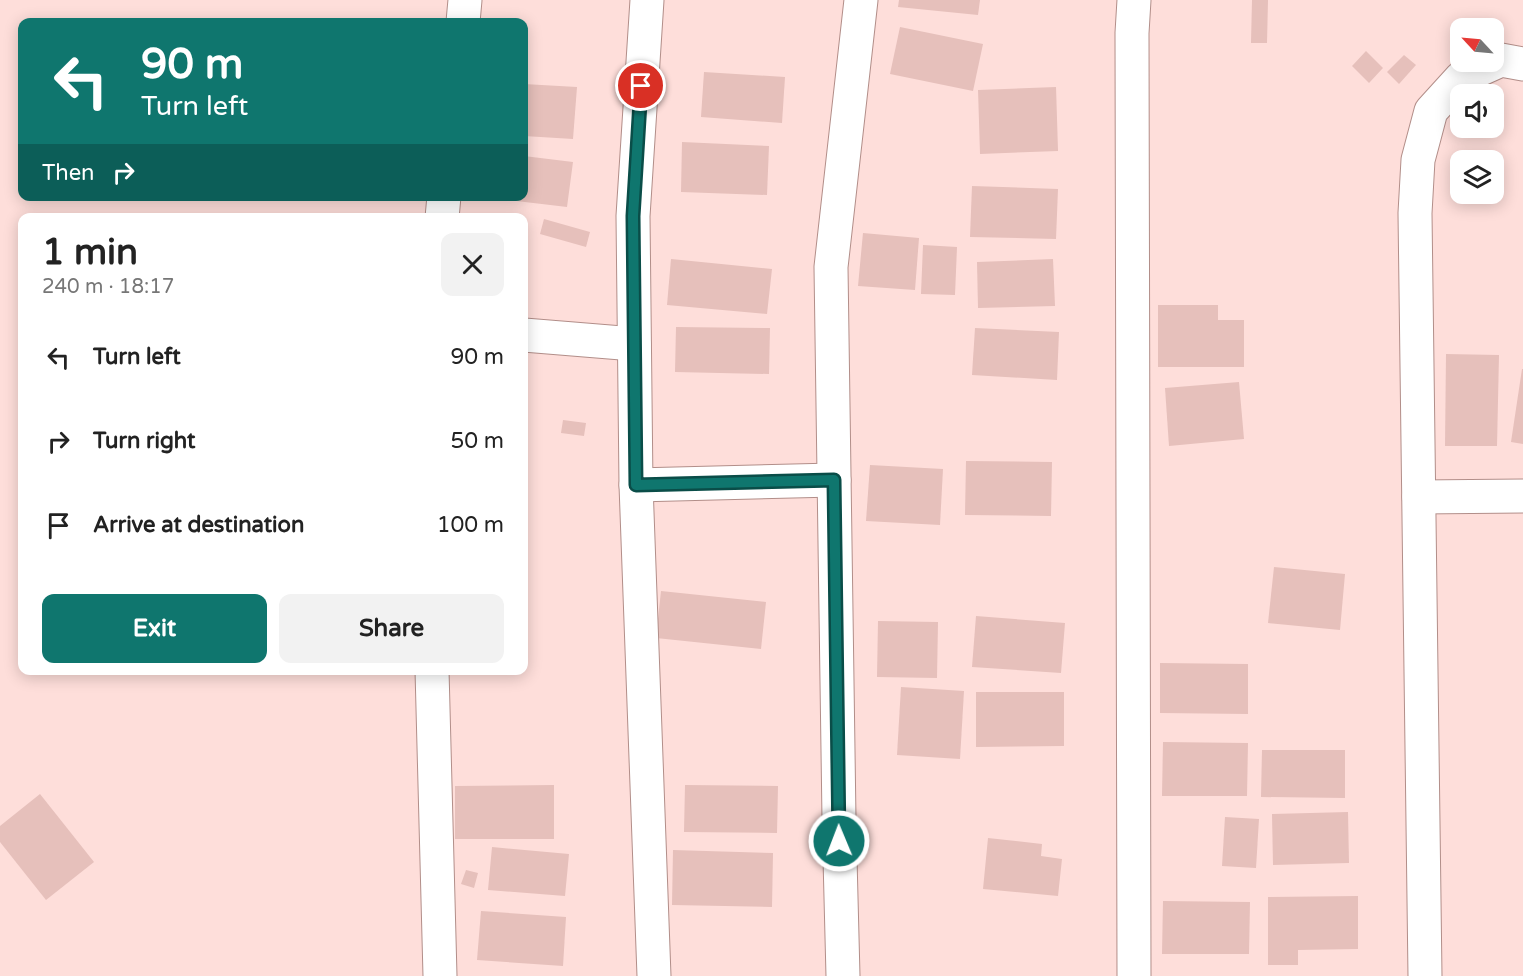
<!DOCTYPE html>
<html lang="en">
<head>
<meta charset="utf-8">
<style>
	body { margin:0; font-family:"Varela Round",sans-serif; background:#f2f2f2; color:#222; height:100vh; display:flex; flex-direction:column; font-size:22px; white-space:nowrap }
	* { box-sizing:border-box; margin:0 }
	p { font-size:20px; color:#767676 }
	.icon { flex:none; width:33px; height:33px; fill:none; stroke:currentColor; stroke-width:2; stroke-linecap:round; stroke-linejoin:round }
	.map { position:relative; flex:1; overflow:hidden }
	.drawer { position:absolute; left:18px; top:213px; width:510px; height:462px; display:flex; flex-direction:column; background:#fff; border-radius:12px; box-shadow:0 3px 15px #0003 }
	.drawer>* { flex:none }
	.guide { position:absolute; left:18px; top:18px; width:510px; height:183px; border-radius:12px; box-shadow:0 3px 15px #0003; background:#0f766e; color:#fff; overflow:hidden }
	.needle { width:39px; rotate:296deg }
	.fabs { position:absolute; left:1450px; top:18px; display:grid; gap:12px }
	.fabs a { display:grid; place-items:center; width:54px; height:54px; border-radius:12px; background:#fff; box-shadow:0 3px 15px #0003; font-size:30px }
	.pin { position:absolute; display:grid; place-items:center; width:51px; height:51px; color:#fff; margin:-26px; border:3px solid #fff; border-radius:50%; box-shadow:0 2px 6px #0007 }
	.me { position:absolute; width:66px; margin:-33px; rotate:359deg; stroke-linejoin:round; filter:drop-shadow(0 0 4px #0008) }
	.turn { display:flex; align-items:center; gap:21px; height:126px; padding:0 24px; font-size:27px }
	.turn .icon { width:78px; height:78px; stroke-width:2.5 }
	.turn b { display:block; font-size:42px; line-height:51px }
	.then { display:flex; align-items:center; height:57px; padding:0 24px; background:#0003; gap:12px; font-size:22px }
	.round { display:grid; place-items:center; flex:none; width:63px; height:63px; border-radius:12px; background:#f2f2f2 }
	.summary { display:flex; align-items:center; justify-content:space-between; height:102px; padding:0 24px }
	h1 { font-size:36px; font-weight:800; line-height:45px }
	.button { display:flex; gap:12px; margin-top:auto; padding:12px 24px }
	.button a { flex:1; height:69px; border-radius:12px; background:#0f766e; color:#fff; font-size:24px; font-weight:800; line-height:69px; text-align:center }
	.button a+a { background:#f2f2f2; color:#222 }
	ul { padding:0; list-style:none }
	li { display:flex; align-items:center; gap:18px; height:84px; padding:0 24px }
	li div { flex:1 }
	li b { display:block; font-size:22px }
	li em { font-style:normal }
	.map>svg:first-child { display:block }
</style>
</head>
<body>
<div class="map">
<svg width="1523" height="976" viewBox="0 0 1523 976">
	<rect width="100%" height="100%" fill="#fededa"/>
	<g fill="#e6c0bb">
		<polygon points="899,0 980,0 978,15 898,7"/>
		<polygon points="1252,0 1268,0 1267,43 1251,43"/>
		<polygon points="900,27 983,44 973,91 890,74"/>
		<polygon points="1366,51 1383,68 1369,83 1352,66"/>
		<polygon points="1404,55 1416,65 1399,84 1387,72"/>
		<polygon points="704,72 785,77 782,123 701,117"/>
		<polygon points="524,84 577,87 573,139 524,136"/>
		<polygon points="1056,87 1058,151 980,154 978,90"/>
		<polygon points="682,142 769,146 767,195 681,192"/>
		<polygon points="524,156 573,162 567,207 500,199 500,196 524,196"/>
		<polygon points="972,186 1058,189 1056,239 970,237"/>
		<polygon points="544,219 590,232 586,247 540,234"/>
		<polygon points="863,233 919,238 915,290 858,286"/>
		<polygon points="923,245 957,247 955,295 921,294"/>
		<polygon points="671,259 772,269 767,314 667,305"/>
		<polygon points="1053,259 1055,306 978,308 977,262"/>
		<polygon points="1158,305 1218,305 1218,320 1244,320 1244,367 1158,367"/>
		<polygon points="676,327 770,328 769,374 675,372"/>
		<polygon points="975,328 1059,332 1057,380 972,375"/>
		<polygon points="1446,354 1499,355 1497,446 1445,446"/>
		<polygon points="1522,369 1523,369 1523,444 1511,442"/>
		<polygon points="1239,382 1244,439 1169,446 1165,388"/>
		<polygon points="563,420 586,423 584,436 561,433"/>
		<polygon points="966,461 1052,462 1051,516 965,515"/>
		<polygon points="870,465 943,469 940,525 866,521"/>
		<polygon points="1274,567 1345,574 1340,630 1268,623"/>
		<polygon points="661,591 766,602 761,649 656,638"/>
		<polygon points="976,616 1065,623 1061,673 972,667"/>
		<polygon points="878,621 938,622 937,678 877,677"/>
		<polygon points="1160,663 1248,664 1248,714 1160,713"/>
		<polygon points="901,687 964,691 960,759 897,755"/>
		<polygon points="976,692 1064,692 1064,746 976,747"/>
		<polygon points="1163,742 1248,743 1247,796 1162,796"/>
		<polygon points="1262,750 1345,750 1345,798 1261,797"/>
		<polygon points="554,785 554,839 455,839 455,786"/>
		<polygon points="685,785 778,786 777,833 684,832"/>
		<polygon points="40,794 94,862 46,900 0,842 0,826"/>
		<polygon points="1348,812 1349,863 1273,865 1272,814"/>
		<polygon points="1225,817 1259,819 1256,868 1222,866"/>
		<polygon points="988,838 1042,844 1041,856 1062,859 1058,896 983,889"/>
		<polygon points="492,847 569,854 565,896 488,890"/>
		<polygon points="673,850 773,853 772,907 672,905"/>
		<polygon points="466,870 478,873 474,888 461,884"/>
		<polygon points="1358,896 1358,949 1298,950 1298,965 1268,965 1268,897"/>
		<polygon points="1163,901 1250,902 1249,954 1162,954"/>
		<polygon points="481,911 566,917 563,966 477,960"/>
	</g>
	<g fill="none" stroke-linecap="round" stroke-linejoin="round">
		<g stroke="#b28e89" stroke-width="35">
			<g id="minor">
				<polyline points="647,0 633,216 636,485 654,976"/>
				<polyline points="1134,0 1132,33 1134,976"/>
				<polyline points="463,22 465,0"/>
				<polyline points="442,218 444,196"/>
				<polyline points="524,335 634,344"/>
				<polyline points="636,485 834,480"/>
				<polyline points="1419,497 1523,496"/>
				<polyline points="432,670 440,976"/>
				<polyline points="843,976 839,819 831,267 861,0"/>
				<polyline points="1425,976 1415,213 1418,160 1431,111 1461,78 1501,60 1523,64"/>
			</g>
		</g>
		<use href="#minor" stroke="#fff" stroke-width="33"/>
	</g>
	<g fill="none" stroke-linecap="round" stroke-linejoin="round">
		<g stroke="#0a4d48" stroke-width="15">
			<polyline id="route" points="641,86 633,216 636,485 834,480 839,841"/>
		</g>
		<use href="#route" stroke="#0f766e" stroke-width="10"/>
	</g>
</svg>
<div class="fabs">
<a><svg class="needle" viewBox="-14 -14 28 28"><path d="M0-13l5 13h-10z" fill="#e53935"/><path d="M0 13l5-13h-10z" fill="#767676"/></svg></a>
<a><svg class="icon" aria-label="sound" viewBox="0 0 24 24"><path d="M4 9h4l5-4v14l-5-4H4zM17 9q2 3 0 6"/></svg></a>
<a><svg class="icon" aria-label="layers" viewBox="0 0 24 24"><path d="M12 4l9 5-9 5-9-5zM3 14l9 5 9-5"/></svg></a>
</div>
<div class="pin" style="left:641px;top:86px;background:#d93025"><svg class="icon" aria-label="arrive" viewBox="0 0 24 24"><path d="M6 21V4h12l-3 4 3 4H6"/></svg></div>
<svg class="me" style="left:839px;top:841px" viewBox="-20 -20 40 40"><circle r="17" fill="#0f766e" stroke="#fff" stroke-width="3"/><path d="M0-11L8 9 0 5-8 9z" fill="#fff"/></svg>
<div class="guide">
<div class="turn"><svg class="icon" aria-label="left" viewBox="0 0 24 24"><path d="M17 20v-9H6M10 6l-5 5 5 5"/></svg><div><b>90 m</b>Turn left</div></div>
<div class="then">Then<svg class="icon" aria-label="right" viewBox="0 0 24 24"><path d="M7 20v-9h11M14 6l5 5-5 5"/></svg></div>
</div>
<section class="drawer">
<div class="summary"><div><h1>1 min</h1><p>240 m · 18:17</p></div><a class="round"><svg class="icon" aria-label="close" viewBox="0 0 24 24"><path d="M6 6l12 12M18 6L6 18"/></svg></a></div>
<ul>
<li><svg class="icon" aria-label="left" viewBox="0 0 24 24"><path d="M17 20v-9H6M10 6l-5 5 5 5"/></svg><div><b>Turn left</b></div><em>90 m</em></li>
<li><svg class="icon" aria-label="right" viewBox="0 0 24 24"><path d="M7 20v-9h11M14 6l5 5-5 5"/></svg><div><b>Turn right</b></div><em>50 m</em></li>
<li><svg class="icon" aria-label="arrive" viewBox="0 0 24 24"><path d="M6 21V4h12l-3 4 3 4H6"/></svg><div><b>Arrive at destination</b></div><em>100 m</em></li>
</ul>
<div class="button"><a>Exit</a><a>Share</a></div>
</section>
</div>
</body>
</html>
